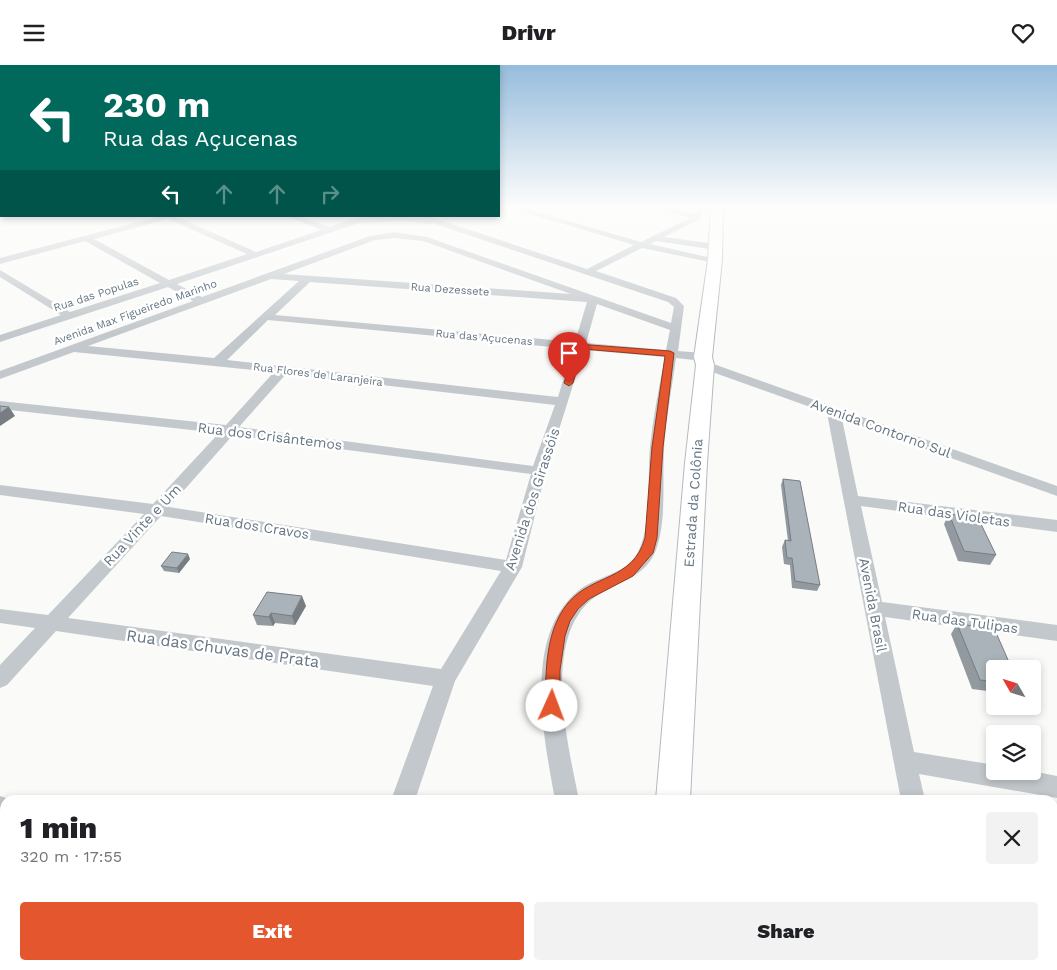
<!DOCTYPE html>
<html lang="en">
<head>
<meta charset="utf-8">
<style>
	body { margin:0; font-family:"Work Sans",sans-serif; background:#f2f2f2; color:#202124; height:100vh; display:flex; flex-direction:column; font-size:19px; white-space:nowrap }
	* { box-sizing:border-box; margin:0 }
	p { font-size:16px; color:#757577 }
	.icon { flex:none; width:28px; height:28px; fill:none; stroke:currentColor; stroke-width:2; stroke-linecap:round; stroke-linejoin:round }
	.map { position:relative; flex:1; overflow:hidden }
	.sheet { position:absolute; left:0px; top:730px; width:1058px; height:175px; display:flex; flex-direction:column; background:#fff; border-radius:15px 15px 0 0; box-shadow:0 2px 8px #0003 }
	.sheet>* { flex:none }
	.guide { position:absolute; left:0px; top:0px; width:500px; height:152px; box-shadow:0 2px 8px #0003; background:#00695c; color:#fff; overflow:hidden }
	.needle { width:32px; rotate:309deg }
	.tools { position:absolute; left:986px; top:595px; display:grid; gap:10px }
	.tools a { display:grid; place-items:center; width:55px; height:55px; border-radius:5px; background:#fff; box-shadow:0 2px 8px #0003; font-size:25px }
	.pin { position:absolute; display:grid; place-items:center; width:42px; height:42px; color:#fff; margin:-51px -21px; border-radius:50% 50% 50% 0; rotate:-45deg; box-shadow:0 0 5px #0007 }
	.pin .icon { rotate:45deg }
	.me { position:absolute; width:55px; margin:-28px; rotate:2deg; stroke-linejoin:round; filter:drop-shadow(0 0 4px #0008) }
	.turn { display:flex; align-items:center; gap:18px; height:105px; padding:0 20px; font-size:22px }
	.turn .icon { width:65px; height:65px; stroke-width:2.5 }
	.turn b { display:block; font-size:35px; line-height:42px }
	.lanes { display:flex; align-items:center; height:48px; padding:0 20px; background:#0003; justify-content:center; gap:25px; direction:ltr }
	.lanes .off { opacity:.35 }
	.round { display:grid; place-items:center; flex:none; width:52px; height:52px; border-radius:5px; background:#f2f2f2 }
	.summary { display:flex; align-items:center; justify-content:space-between; height:85px; padding:0 20px }
	h1 { font-size:30px; font-weight:800; line-height:38px }
	.primary-button { display:flex; gap:10px; margin-top:auto; padding:10px 20px }
	.primary-button a { flex:1; height:58px; border-radius:5px; background:#e4572e; color:#fff; font-size:20px; font-weight:800; line-height:58px; text-align:center }
	.primary-button a+a { background:#f2f2f2; color:#202124 }
	header { display:flex; justify-content:space-between; align-items:center; height:65px; padding:0 20px; background:#fff; font-size:22px; font-weight:800 }
	.map>svg:first-child { display:block }
</style>
</head>
<body>
<header><svg class="icon" aria-label="menu" viewBox="0 0 24 24"><path d="M4 6h16M4 12h16M4 18h16"/></svg>Drivr<svg class="icon" aria-label="heart" viewBox="0 0 24 24"><path d="M12 20l-8-8c-3-5 5-10 8-4 3-6 11-1 8 4z"/></svg></header>
<div class="map">
<svg width="1057" height="905" viewBox="0 0 1057 905">
	<rect width="100%" height="100%" fill="#fafaf8"/>
	<g fill="none" stroke-linecap="round" stroke-linejoin="round">
		<g stroke="#b3babf" stroke-width="2">
			<g id="secondary">
				<polygon points="711,141 723,141 722,195 712,292 714,300 707,398 690,735 656,735 685,398 696,300 694,292 708,195"/>
				<polygon points="642,900 684,900 683,905 641,905"/>
			</g>
		</g>
		<g fill="#c3c8cc" fill-rule="evenodd">
			<path d="M504,141H517L641,177L690,153L650,141H664L694,149L698,141H706L700,154L664,172L716,179L720,182L716,185L656,176L650,179L720,195L715,198L642,183L596,206L676,233L684,241L678,286L703,288L709,292L703,296L676,293C672,323 666,353 664,384C662,416 667,454 656,485C644,516 613,516 591,535C542,577 568,680 579,735H555C544,673 522,572 578,526C596,511 626,510 638,487C652,459 647,413 650,382C653,352 659,322 665,292L584,285L546,406L522,502L455,616L415,735H391L433,621L56,566L7,620L0,623V600L35,563L0,558V544L48,550L144,449L0,430V420L153,439L219,368L0,344V336L226,360L274,307L74,287L0,314V306L193,236L168,222L0,277V270L61,250L0,212V205L70,247L160,218L85,176L0,199V193L161,151H175L256,187L321,165L287,151H299L329,162L363,151L418,153L415,151H428L587,204L634,180ZM168,154L247,189L169,215L94,174ZM405,156L428,159L432,158L668,237L674,242L671,258L427,172L394,167L370,171L202,232L177,219L359,158ZM394,173L423,176L571,229L284,209L375,175ZM271,214L299,216L214,293L88,281ZM310,217L587,237L575,277L275,250ZM597,239L670,265L666,285L586,278ZM268,255L573,284L558,332L227,295ZM286,309L555,340L533,401L239,362ZM233,370L531,409L506,495L169,442ZM161,451L501,506L441,604L68,553Z"/>
			<polygon points="705,296 1057,421 1057,431 842,354 858,431 1057,455 1057,467 861,441 882,537 1057,560 1057,576 885,552 914,687 995,700 995,706 1031,706 1057,711 1057,733 919,709 925,735 901,735 827,348 701,303 699,300"/>
			<polygon points="0,731 12,735 5,735 5,756 0,755"/>
			<polygon points="330,900 358,900 357,905 329,905"/>
			<rect x="572" y="900" width="28" height="5"/>
			<polygon points="935,900 963,900 964,905 936,905"/>
		</g>
		<use href="#secondary" fill="#fff" fill-rule="evenodd"/>
	</g>
	<g fill="#929a9f">
		<polygon points="783,414 820,520 817,526 792,523 790,500 784,499 782,482 785,475 788,476 781,420"/>
		<polygon points="949,449 996,490 990,500 958,496 944,459"/>
		<polygon points="190,494 179,508 164,506 161,501"/>
		<polygon points="306,541 295,560 275,558 273,561 257,560 253,550"/>
		<polygon points="957,559 995,604 995,627 972,624 951,569"/>
		<polygon points="812,900 857,900 858,905 812,905"/>
	</g>
	<g fill="#777d82">
		<polygon points="9,342 15,351 0,361 0,348"/>
		<polygon points="188,489 190,494 179,508 177,503"/>
		<polygon points="302,531 306,541 295,560 292,551"/>
		<polygon points="271,548 275,558 273,561 269,552"/>
	</g>
	<g fill="#aab3b9" stroke="#777d82">
		<polygon points="0,341 9,342 0,348"/>
		<polygon points="783,414 800,416 820,520 795,516 792,493 787,493 785,475 791,476"/>
		<polygon points="949,449 978,453 996,490 964,486"/>
		<polygon points="172,487 188,489 177,503 161,501"/>
		<polygon points="267,527 302,531 292,551 271,548 269,552 253,550"/>
		<polygon points="957,559 994,563 1012,604 995,604 995,617 980,615"/>
		<polygon points="819,900 857,900 858,905 819,905"/>
	</g>
	<linearGradient id="sky" x2="0" y2="1"><stop stop-color="#96bcdc"/><stop offset="0.53" stop-color="#fdfdfc"/><stop offset="1" stop-color="#fdfdfc" stop-opacity="0"/></linearGradient>
	<rect width="1057" height="268" fill="url(#sky)"/>
	<path fill="#e4572e" stroke="#94391e" d="M577,279L670,286L674,288L663,382L657,473L653,488L633,511L589,534L578,544L570,556L565,571L560,605V641L557,646L552,648L547,646L545,641C546,606 545,566 568,538C592,509 633,516 645,473L652,382L665,291L583,284L573,318L569,321L564,318Z"/>
	<g text-anchor="middle" stroke-width="5" stroke-linejoin="round" paint-order="stroke">
		<g font-size="11" fill="#657683" stroke="#fff">
			<text transform="translate(450 224) rotate(4)" y="4">Rua Dezessete</text>
			<text transform="translate(96 229) rotate(-18)" y="4">Rua das Populas</text>
			<text transform="translate(135 247) rotate(-20)" y="4">Avenida Max Figueiredo Marinho</text>
			<text transform="translate(484 272) rotate(5)" y="4">Rua das Açucenas</text>
			<text transform="translate(318 309) rotate(7)" y="4">Rua Flores de Laranjeira</text>
		</g>
		<g font-size="14" fill="#657683" stroke="#fff">
			<text transform="translate(881 363) rotate(20)" y="5">Avenida Contorno Sul</text>
			<text transform="translate(270 371) rotate(7)" y="5">Rua dos Crisântemos</text>
			<text transform="translate(532 434) rotate(-72)" y="5">Avenida dos Girassóis</text>
			<text transform="translate(693 438) rotate(-86)" y="5">Estrada da Colônia</text>
			<text transform="translate(954 449) rotate(8)" y="5">Rua das Violetas</text>
			<text transform="translate(142 460) rotate(-47)" y="5">Rua Vinte e Um</text>
			<text transform="translate(257 461) rotate(9)" y="5">Rua dos Cravos</text>
			<text transform="translate(873 540) rotate(79)" y="5">Avenida Brasil</text>
			<text transform="translate(965 556) rotate(8)" y="5">Rua das Tulipas</text>
		</g>
		<g font-size="16" fill="#657683" stroke="#fff">
			<text transform="translate(223 583) rotate(8)" y="6">Rua das Chuvas de Prata</text>
		</g>
	</g>
</svg>
<div class="tools">
<a><svg class="needle" viewBox="-14 -14 28 28"><path d="M0-13l5 13h-10z" fill="#e53935"/><path d="M0 13l5-13h-10z" fill="#757577"/></svg></a>
<a><svg class="icon" aria-label="layers" viewBox="0 0 24 24"><path d="M12 4l9 5-9 5-9-5zM3 14l9 5 9-5"/></svg></a>
</div>
<div class="pin" style="left:569px;top:318px;background:#d93025"><svg class="icon" aria-label="arrive" viewBox="0 0 24 24"><path d="M6 21V4h12l-3 4 3 4H6"/></svg></div>
<svg class="me" style="left:552px;top:641px" viewBox="-20 -20 40 40"><circle r="19" fill="#fff"/><path d="M0-13L10 11 0 6-10 11z" fill="#e4572e"/></svg>
<div class="guide">
<div class="turn"><svg class="icon" aria-label="left" viewBox="0 0 24 24"><path d="M17 20v-9H6M10 6l-5 5 5 5"/></svg><div><b>230 m</b>Rua das Açucenas</div></div>
<div class="lanes"><svg class="icon" aria-label="left" viewBox="0 0 24 24"><path d="M17 20v-9H6M10 6l-5 5 5 5"/></svg><svg class="icon off" aria-label="ahead" viewBox="0 0 24 24"><path d="M12 20V5M6 11l6-6 6 6"/></svg><svg class="icon off" aria-label="ahead" viewBox="0 0 24 24"><path d="M12 20V5M6 11l6-6 6 6"/></svg><svg class="icon off" aria-label="right" viewBox="0 0 24 24"><path d="M7 20v-9h11M14 6l5 5-5 5"/></svg></div>
</div>
<section class="sheet">
<div class="summary"><div><h1>1 min</h1><p>320 m · 17:55</p></div><a class="round"><svg class="icon" aria-label="close" viewBox="0 0 24 24"><path d="M6 6l12 12M18 6L6 18"/></svg></a></div>
<div class="primary-button"><a>Exit</a><a>Share</a></div>
</section>
</div>
</body>
</html>
